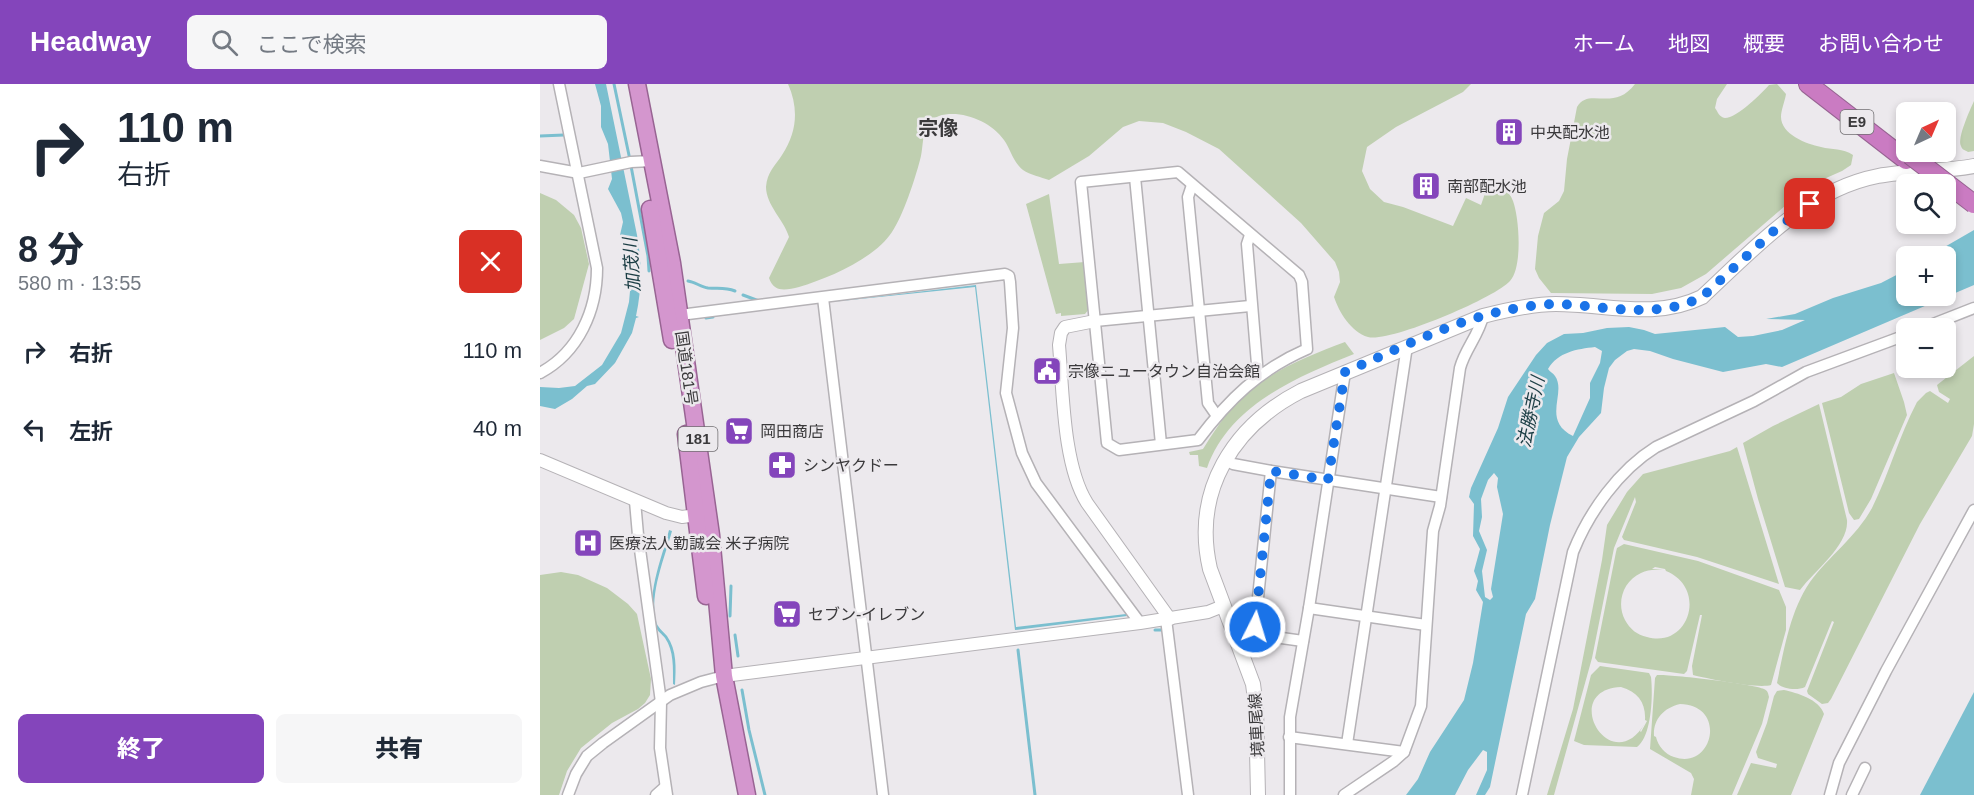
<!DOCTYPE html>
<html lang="ja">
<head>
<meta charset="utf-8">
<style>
	body { margin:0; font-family:Helvetica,"Noto Sans JP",sans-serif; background:#f6f6f7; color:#1f2937; height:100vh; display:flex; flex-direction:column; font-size:22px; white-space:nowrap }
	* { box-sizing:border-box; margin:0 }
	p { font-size:20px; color:#747a83 }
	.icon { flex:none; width:33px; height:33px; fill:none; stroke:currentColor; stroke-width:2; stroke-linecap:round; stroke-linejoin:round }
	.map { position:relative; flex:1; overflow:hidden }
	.panel { display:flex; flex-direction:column; background:#fff; width:540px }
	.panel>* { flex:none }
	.top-card { background:#fff; color:#1f2937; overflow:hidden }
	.needle { width:39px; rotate:44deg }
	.buttons { position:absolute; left:1356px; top:18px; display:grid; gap:12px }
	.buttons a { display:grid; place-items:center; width:60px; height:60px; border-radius:9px; background:#fff; box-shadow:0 3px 9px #0003; font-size:30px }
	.pin { position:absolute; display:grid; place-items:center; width:51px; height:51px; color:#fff; margin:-26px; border-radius:12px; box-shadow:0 3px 9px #0006 }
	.me { position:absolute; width:66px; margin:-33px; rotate:5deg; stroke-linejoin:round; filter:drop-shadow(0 0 4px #0008) }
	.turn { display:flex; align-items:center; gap:21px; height:126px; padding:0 18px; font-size:27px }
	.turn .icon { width:78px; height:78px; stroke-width:2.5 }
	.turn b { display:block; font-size:42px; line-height:51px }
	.round { display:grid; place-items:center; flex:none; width:63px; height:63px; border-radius:9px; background:#f6f6f7 }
	.head { display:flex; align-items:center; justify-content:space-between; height:102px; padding:0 18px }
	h1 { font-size:36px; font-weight:800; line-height:45px }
	.button { display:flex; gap:12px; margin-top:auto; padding:12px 18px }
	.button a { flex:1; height:69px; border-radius:9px; background:#8445bb; color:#fff; font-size:24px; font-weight:800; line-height:69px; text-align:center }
	.button a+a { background:#f6f6f7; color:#1f2937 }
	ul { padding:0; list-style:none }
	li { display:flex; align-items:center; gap:18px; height:78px; padding:0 18px }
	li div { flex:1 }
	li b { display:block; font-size:22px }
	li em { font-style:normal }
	header { display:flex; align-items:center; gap:36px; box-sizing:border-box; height:84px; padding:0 30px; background:#8445bb; color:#fff }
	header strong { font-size:28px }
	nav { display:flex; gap:33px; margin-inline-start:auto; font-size:21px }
	.search { width:420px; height:54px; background:#f6f6f7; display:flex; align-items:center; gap:15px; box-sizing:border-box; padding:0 21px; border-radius:9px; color:#747a83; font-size:22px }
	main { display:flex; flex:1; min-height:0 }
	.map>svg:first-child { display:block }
</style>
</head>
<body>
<header>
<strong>Headway</strong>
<div class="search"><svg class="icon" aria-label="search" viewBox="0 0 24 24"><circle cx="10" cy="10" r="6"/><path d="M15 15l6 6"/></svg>ここで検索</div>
<nav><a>ホーム</a><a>地図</a><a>概要</a><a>お問い合わせ</a></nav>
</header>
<main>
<section class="panel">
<div class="top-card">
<div class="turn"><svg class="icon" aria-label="right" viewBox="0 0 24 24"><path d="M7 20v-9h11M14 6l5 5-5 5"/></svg><div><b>110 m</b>右折</div></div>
</div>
<div class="head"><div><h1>8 分</h1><p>580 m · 13:55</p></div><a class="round" style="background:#d93025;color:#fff"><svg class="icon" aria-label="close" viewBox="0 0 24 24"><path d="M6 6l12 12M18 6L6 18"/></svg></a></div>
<ul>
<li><svg class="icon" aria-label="right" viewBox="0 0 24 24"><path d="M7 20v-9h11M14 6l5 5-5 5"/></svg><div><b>右折</b></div><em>110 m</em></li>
<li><svg class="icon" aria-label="left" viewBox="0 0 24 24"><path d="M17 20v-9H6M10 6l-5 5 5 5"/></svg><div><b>左折</b></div><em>40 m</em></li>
</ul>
<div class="button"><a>終了</a><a>共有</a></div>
</section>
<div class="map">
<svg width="1434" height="711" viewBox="0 0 1434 711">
	<rect width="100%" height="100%" fill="#ece9ed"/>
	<g fill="#bfcfb0" fill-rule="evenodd">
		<path d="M248,0H931L923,8L856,43L827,63L822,87L830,105L844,118L863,123L913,142L926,114L941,121L950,95C959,100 969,106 973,117C979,133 983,183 970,197C955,214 849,259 828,253C811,248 799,228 794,213L800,198L799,188L795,178L761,139L679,65L646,48L623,39L599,37L583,43L549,72L509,96C501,93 490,91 483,86C473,78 471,66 464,56C451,37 420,25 399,32C393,34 388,39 386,44C382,54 383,66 380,76C375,95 363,132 352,148C334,175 289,194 259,203C246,206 234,209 229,194L249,153C244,136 226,121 226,103C227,88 235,82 242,71C257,48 259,25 248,0Z"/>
		<path d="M1095,0H1187L1177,15L1175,24C1178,28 1179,33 1185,34C1197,34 1222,9 1229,1L1237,0L1246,10C1245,17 1241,26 1241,33C1241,50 1266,60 1281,63C1292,66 1303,64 1313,71L1311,81L1302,87L1268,102L1166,190L1141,204L1112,210L1011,209L999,194L995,185L998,152L1004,129L1019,117L1024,107L1027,75L1037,23C1049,2 1073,29 1095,0Z"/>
		<path d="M1434,17V67L1428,68C1425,66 1422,66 1421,62C1417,54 1430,26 1434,17Z"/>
		<polygon points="0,109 16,116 34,131 41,144 49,180 34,235 24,244 0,256"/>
		<polygon points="509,110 519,180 545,178 549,225 545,230 521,232 521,229 516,230 486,120"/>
		<path d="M805,258L814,270C757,293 689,321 667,384L659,382L658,371H650L649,368L663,365C672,351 681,336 693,323C722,290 765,273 805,258Z"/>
		<path d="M1434,272V340L1432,352L1380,440L1291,615L1288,619L1282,620L1268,610L1267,607L1294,538L1292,537L1265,603C1257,607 1242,605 1237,599C1244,566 1250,527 1270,498C1289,472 1316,453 1332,424C1349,390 1359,352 1377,318L1386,309L1390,307L1408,319L1410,315L1399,308L1397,301Z"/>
		<polygon points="1354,289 1364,318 1367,331 1331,415 1319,435 1314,436 1309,429 1282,319 1301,313 1321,300"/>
		<path d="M1279,320L1307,436C1309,461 1275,486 1260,506L1245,503L1218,415L1203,359L1233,342Z"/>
		<polygon points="1197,363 1239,500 1157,473 1084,456 1082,453 1096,418 1095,413 1074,464 1052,574 1014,711 1007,711 1033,625 1062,476 1067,441 1087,408 1103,390 1190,367"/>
		<path d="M1084,460L1158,477L1239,506L1246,523V546L1231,601C1217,605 1169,595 1153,591L1152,582L1162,531H1160L1147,587L1144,590L1058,578L1055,574L1076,468L1077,464ZM1115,483L1125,485L1126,487C1168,504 1149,565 1107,553C1097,551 1090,545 1085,536C1076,519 1083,497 1101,489C1108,485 1116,486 1123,486L1112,485Z"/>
		<polygon points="21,488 38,491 67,504 88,520 97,530 111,595 110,611 105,619 98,625 72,639 41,664 27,687 19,711 0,711 0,491"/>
		<path d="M1060,582L1109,589L1111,593C1113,610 1112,652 1097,663L1044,661L1034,657L1051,591ZM1081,603C1098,608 1106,619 1105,636L1107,637L1101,648L1100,647L1105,639C1071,697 1018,606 1081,603Z"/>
		<path d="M1117,591C1130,590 1214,600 1224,605C1228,607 1228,609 1229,613L1222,640L1192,711H1151L1154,695L1151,689L1110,665L1115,594ZM1140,620C1188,621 1173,687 1134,673C1125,670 1118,662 1116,653L1114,652C1113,636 1123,624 1140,620Z"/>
		<path d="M1244,606C1257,609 1279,615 1284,630L1251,711H1197L1211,679L1236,684L1237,680L1218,674L1216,668L1227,639L1234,612L1237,607Z"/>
	</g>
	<g fill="#7bbfcf" fill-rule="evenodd">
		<path d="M55,0H66L97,151C102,179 102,204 96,232L99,233L96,234L92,249L75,279L55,300L47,302L32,315L15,325L0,322V303L19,304L35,302L62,281L81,249L89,218L91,196L87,168L80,151L83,138L81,129L68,105L72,95L68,60L61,43V22Z"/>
		<path d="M1434,146V201L1242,283L1226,280L1183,288L1133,275L1110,267L1094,265L1087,267L1075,276L1069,284L1064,304L1061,329L1039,353L1027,373L1010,441L995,515L986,530L950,703L945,711H936L947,686V668L943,666L928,686L915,711H866L878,695L890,668L924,616L933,579L943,518L936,506L938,497L934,487L940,465L933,452L934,420L929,413L931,404L958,344L968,313L996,271L1007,259L1024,250L1043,249L1067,244L1089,243L1104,246L1115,250L1185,243L1198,253L1213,252L1242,246L1265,236L1226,235L1255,230L1293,214L1341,199L1366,186V212H1406V172H1389ZM1055,263L1062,267L1060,279L1050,299V314L1033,352C1001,336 1027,309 1015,292C1013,289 1010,288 1008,285C1018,268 1037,265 1055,263ZM954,389L958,394L957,403L963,430L951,505L953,513L950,516L945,513L942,487L947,466L939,447L942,433L941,415L948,396Z"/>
		<polygon points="436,201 476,543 586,530 587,532 475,546 435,203 291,218"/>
		<path d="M129,446L132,447C125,473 109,510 116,537C117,543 123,547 127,552C137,566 136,584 135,601L133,600C133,584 134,567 125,554C122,550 117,547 116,543C104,515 122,474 129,446Z"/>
		<polygon points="1434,608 1434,711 1380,711"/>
	</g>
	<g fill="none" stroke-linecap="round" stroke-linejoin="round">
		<g stroke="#7bbfcf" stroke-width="3">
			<polyline points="74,0 90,76"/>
			<polyline points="0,52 24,51"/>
			<polyline points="91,82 108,172 109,187"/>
			<path d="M148,197C155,198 161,203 168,204C178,205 185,203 195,207"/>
			<polyline points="203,211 219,217"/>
			<polyline points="166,234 173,233"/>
			<polyline points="190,532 191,502"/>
			<polyline points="615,546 624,546"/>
			<polyline points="195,551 198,572"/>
			<polyline points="478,566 495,711"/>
			<polyline points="202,606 209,646 225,711"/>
		</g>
		<g stroke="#b5b2b6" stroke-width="13">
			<g id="minor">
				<polyline points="0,82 39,89 91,78 112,77"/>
				<path d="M638,88L759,191L762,198L767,265C719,286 689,315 658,356L579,366L567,359L541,98Z"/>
				<polyline points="595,93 621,360"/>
				<polyline points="652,101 648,113 668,319 677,332"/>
				<polyline points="710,151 707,160 718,292"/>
				<polyline points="283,214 343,711"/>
				<polyline points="140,231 465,190 469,192 470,198 473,244 466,309 482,369 496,399 600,539"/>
				<polyline points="555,237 710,222"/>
				<polyline points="1383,244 1434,224"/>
				<path d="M0,289C39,268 57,226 57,184L19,0"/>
				<polyline points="685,376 693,380 731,387 901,413"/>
				<polyline points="731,387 715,543 720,551 763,557"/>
				<polyline points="95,417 98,451 121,618 120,664 127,711"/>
				<polyline points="769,524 886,541"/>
				<polyline points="626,535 648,711"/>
				<polyline points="749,653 864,668"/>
				<polyline points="807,660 867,262"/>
				<polyline points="28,711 36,690 47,672 63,659 130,611 161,598 184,592"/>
				<polyline points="116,711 125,703"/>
				<polyline points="750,711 750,633 769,524 805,288"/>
				<path d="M804,711L854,677L864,668L881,622L893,447L900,422L920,284C925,265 939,251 943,232"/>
				<path d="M982,711L1033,468C1049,428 1079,386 1116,363L1214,317L1266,288L1366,251"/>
				<polyline points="1290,711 1299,679 1346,587 1434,426"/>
				<polyline points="1312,711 1325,684"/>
			</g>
		</g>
		<g stroke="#b5b2b6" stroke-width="14">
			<g id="tertiary">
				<path d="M555,237L525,243L521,249L519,261C523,307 523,381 547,419L630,535"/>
				<polyline points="0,376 126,429 142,433 164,430"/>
				<polyline points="184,592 600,539 668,528 683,522"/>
			</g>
		</g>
		<g stroke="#b5b2b6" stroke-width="16">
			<path id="secondary" d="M718,711L716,623L713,600L670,485C652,407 693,342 761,307L943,232C966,226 991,220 1016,220C1066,220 1115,236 1162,213C1213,166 1266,106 1338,92C1370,86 1402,88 1434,82"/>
		</g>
		<g stroke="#986493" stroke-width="19">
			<g id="trunk">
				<polyline points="97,0 132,179 171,451 184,592 207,711"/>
				<polyline points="110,125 132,256"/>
				<polyline points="146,350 166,512"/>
			</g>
		</g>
		<g stroke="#986493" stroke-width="20">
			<polyline id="motorway" points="1268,0 1366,76"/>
		</g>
		<use href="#minor" stroke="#fff" stroke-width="10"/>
		<use href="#tertiary" stroke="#fff" stroke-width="12"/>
		<use href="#secondary" stroke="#fff" stroke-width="14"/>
		<use href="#trunk" stroke="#d496ce" stroke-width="16"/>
		<use href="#motorway" stroke="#ca7bc2" stroke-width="18"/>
		<g stroke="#986493" stroke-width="20" stroke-linecap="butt">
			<polyline id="motorway-bridge" points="1370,71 1434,120"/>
		</g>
		<use href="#motorway-bridge" stroke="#ca7bc2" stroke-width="18"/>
	</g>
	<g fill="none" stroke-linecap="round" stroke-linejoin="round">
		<path stroke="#1a73e8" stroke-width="10" stroke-dasharray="0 18" d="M715,543L731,387L788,396L805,288C854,267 915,236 967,226C983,223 1001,220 1017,220C1066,222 1116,236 1162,213L1236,145L1270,120"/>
	</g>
	<defs>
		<g id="building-square" transform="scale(1.5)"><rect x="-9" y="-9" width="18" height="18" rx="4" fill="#8445bb" stroke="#ece9ed"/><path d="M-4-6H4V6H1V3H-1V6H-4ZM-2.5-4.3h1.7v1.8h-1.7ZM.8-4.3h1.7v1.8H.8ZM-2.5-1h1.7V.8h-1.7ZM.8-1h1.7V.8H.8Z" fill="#fff"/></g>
		<g id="civic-square" transform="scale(1.5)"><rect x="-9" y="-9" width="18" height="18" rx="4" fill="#8445bb" stroke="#ece9ed"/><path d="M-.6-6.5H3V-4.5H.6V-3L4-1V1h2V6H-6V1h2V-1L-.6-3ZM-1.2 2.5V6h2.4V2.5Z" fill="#fff"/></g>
		<g id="supermarket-square" transform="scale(1.5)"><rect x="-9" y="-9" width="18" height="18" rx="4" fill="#8445bb" stroke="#ece9ed"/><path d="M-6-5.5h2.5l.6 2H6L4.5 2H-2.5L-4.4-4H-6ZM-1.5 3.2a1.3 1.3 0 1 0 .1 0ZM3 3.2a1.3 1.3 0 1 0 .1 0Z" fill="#fff"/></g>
		<g id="pharmacy-square" transform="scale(1.5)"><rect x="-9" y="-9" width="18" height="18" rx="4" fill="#8445bb" stroke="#ece9ed"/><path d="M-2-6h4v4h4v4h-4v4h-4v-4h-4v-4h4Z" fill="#fff"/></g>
		<g id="hospital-square" transform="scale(1.5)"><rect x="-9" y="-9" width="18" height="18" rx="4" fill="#8445bb" stroke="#ece9ed"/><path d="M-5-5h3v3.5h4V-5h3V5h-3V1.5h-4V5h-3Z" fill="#fff"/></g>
	</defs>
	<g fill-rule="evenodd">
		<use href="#building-square" x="969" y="48"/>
		<use href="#building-square" x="886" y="102"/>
		<use href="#civic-square" x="507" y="287"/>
		<use href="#supermarket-square" x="199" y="347"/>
		<use href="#pharmacy-square" x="242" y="381"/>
		<use href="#hospital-square" x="48" y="459"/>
		<use href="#supermarket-square" x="247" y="530"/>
	</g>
	<g text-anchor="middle" stroke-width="5" stroke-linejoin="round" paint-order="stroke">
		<g fill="#ece9ed" stroke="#706e71" stroke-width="1.5">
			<rect x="1300.5" y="26" width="33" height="24" rx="4.5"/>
			<rect x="138.5" y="343" width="39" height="24" rx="4.5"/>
		</g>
		<g font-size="15" font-weight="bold" fill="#3b3a3c">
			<text x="1317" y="43">E9</text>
			<text x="158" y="360">181</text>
		</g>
		<g font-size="16" fill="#3b3a3c" stroke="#ece9ed" text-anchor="start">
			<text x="990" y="54">中央配水池</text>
			<text x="907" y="108">南部配水池</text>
			<text x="528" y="293">宗像ニュータウン自治会館</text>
			<text x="220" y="353">岡田商店</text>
			<text x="263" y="387">シンヤクドー</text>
			<text x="69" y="465">医療法人勤誠会 米子病院</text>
			<text x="268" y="536">セブン-イレブン</text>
		</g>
		<g font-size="16" fill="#3b3a3c" stroke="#ece9ed">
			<text transform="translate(147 284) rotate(82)" y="6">国道181号</text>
			<text transform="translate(716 641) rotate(-93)" y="6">境車尾線</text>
		</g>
		<g font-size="18" font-style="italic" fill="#1b3d44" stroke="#ece9ed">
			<text transform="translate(92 181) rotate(-94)" y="6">加茂川</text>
			<text transform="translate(991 328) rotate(-78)" y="6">法勝寺川</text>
		</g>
		<g font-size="20" font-weight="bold" fill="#3b3a3c" stroke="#ece9ed">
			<text x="398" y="51">宗像</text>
		</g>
	</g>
</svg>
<div class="buttons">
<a><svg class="needle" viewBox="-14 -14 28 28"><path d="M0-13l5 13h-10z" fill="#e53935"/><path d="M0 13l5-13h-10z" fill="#747a83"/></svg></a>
<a><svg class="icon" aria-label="search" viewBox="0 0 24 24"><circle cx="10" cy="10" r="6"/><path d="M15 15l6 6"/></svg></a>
<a>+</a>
<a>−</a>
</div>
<div class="pin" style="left:1270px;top:120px;background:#d93025"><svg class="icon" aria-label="arrive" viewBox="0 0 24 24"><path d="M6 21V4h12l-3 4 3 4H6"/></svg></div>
<svg class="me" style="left:715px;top:543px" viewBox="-20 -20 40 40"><circle r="17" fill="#1a73e8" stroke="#fff" stroke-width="3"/><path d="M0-11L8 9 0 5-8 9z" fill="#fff"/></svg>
</div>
</main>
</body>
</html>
